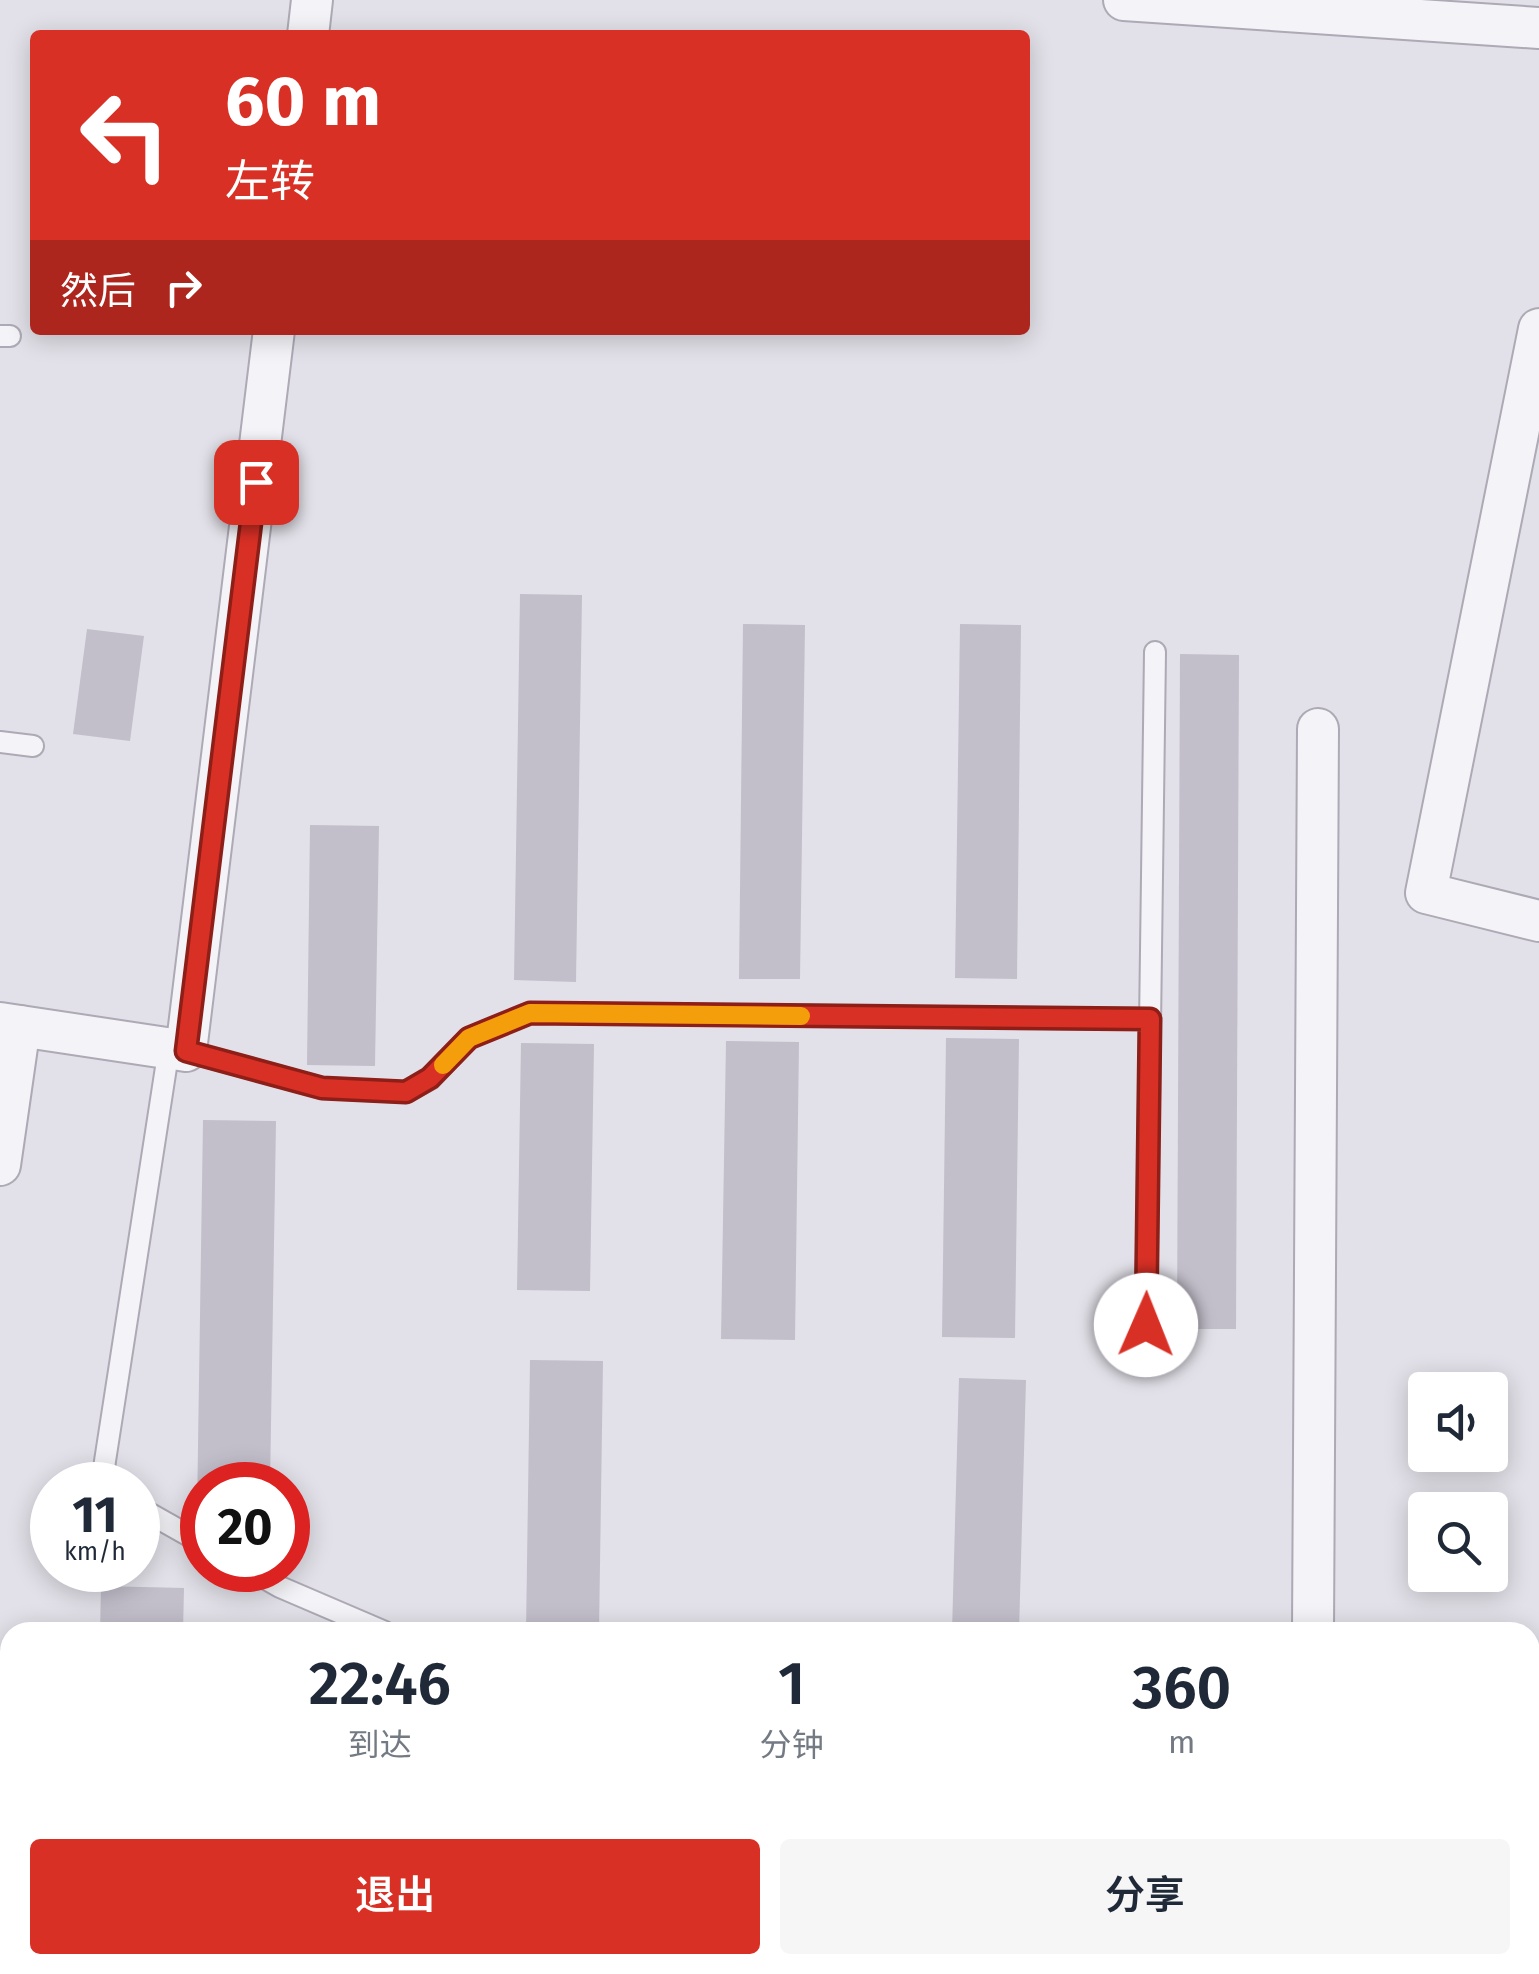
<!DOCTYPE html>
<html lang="zh">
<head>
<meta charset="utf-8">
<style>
	body { margin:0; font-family:"Fira Sans","Noto Sans SC",sans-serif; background:#f6f6f7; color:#1f2937; height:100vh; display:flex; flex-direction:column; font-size:38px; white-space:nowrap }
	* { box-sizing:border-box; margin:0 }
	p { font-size:32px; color:#747a83 }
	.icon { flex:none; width:55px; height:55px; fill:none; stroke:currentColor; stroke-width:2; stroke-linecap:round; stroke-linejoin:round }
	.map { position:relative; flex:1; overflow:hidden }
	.details { position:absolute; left:0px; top:1622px; width:1540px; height:352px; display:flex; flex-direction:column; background:#fff; border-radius:30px 30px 0 0; box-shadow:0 5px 25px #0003 }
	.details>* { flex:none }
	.banner { position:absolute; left:30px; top:30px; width:1000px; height:305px; border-radius:10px; box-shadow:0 5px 25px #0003; background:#d93025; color:#fff; overflow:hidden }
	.controls { position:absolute; left:1408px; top:1372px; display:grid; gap:20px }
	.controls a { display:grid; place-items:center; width:100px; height:100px; border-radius:10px; background:#fff; box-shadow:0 5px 25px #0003; font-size:50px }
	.speed { position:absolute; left:30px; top:1462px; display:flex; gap:20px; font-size:50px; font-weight:700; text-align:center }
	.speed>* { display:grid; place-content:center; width:130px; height:130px; border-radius:50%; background:#fff; box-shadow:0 5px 25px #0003; line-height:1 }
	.speed small { font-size:25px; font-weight:400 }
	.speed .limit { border:15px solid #d22; background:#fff; color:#111 }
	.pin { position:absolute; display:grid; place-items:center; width:85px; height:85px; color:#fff; margin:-42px; border-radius:20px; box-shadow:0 5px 15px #0006 }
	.me { position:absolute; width:110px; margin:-55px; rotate:1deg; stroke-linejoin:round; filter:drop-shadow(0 0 8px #0008) }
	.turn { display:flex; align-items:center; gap:35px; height:210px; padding:0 30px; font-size:45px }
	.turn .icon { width:130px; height:130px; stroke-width:2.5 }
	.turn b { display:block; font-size:70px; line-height:85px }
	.then { display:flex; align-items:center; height:95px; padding:0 30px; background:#0003; gap:20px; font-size:38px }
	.eta { display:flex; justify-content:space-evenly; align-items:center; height:170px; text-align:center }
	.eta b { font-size:60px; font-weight:600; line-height:70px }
	.action { display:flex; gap:20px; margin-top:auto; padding:20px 30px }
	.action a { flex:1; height:115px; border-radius:10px; background:#d93025; color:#fff; font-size:40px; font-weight:600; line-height:115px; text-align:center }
	.action a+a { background:#f6f6f7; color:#1f2937 }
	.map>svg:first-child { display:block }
</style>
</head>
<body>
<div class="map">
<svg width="1539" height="1974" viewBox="0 0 1539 1974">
	<rect width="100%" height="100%" fill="#e2e0e8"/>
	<g fill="#c2beca">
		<polygon points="520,594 582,595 576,982 514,980"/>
		<polygon points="743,624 805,625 800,979 739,979"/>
		<polygon points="960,624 1021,625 1017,979 955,978"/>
		<polygon points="87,629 144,636 130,741 73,734"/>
		<polygon points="1180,654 1239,655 1236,1329 1177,1329"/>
		<polygon points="310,825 379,826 375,1066 307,1065"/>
		<polygon points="946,1038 1019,1039 1015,1338 942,1337"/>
		<polygon points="726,1041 799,1042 795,1340 721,1339"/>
		<polygon points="521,1043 594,1044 590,1291 517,1290"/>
		<polygon points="203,1120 276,1121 270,1485 202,1485 202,1513 197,1513"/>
		<polygon points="530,1360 603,1361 599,1632 526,1632"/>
		<polygon points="959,1378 1026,1380 1019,1632 952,1632"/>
		<polygon points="101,1586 184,1588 183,1632 100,1632"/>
		<polygon points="92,1965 174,1965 174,1974 91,1974"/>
		<rect x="404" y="1965" width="83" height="9"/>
		<rect x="686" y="1965" width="83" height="9"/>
		<polygon points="934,1965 1017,1965 1016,1974 934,1974"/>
	</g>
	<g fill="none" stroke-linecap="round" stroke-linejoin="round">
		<g stroke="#ada9b5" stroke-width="24">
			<g id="lane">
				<polyline points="0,336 10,336"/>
				<polyline points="0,742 33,746"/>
				<polyline points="186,1051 322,1088 406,1092 430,1079 469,1038 530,1013 1150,1019"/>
				<polyline points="1146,1325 1155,652"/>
				<polyline points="112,1485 104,1470 105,1461 169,1048"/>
				<polyline points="138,1507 202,1543"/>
				<polyline points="250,1570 280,1587 385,1632"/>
			</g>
		</g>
		<g stroke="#ada9b5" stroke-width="44">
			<g id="street">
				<polyline points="1124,0 1539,28"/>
				<polyline points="308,35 312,0"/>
				<polyline points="1539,329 1426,893 1539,921"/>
				<polyline points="0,1023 186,1051 274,330"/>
				<polyline points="0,1165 20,1026"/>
				<polyline points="1313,1632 1318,729"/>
				<polyline points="1311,1974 1311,1965"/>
			</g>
		</g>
		<use href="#lane" stroke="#f4f3f7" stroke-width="20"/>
		<use href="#street" stroke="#f4f3f7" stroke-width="40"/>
	</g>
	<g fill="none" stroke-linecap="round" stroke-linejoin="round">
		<g stroke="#8d1f18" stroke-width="25">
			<polyline id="route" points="256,482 186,1051 322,1088 406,1092 430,1078 469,1038 530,1013 1150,1019 1146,1325"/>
		</g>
		<use href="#route" stroke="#d93025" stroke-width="18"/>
		<polyline stroke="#f59e0b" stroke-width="18" points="443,1065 469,1038 530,1013 801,1016"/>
	</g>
</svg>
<div class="controls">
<a><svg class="icon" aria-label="sound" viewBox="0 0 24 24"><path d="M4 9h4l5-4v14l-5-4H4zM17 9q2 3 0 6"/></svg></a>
<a><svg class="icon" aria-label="search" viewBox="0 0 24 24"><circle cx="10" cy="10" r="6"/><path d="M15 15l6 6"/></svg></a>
</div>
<div class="speed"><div>11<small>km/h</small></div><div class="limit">20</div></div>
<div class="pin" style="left:256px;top:482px;background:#d93025"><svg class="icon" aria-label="arrive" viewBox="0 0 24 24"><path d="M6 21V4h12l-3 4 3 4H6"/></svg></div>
<svg class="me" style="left:1146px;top:1325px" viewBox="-20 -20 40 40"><circle r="19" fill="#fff"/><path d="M0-13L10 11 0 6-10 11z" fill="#d93025"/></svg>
<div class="banner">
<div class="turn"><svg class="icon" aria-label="left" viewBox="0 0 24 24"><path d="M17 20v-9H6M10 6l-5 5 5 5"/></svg><div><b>60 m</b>左转</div></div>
<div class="then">然后<svg class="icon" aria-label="right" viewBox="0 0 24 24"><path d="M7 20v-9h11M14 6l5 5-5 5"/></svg></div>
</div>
<section class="details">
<div class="eta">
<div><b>22:46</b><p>到达</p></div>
<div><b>1</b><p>分钟</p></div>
<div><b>360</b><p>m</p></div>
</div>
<div class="action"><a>退出</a><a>分享</a></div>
</section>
</div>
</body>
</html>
